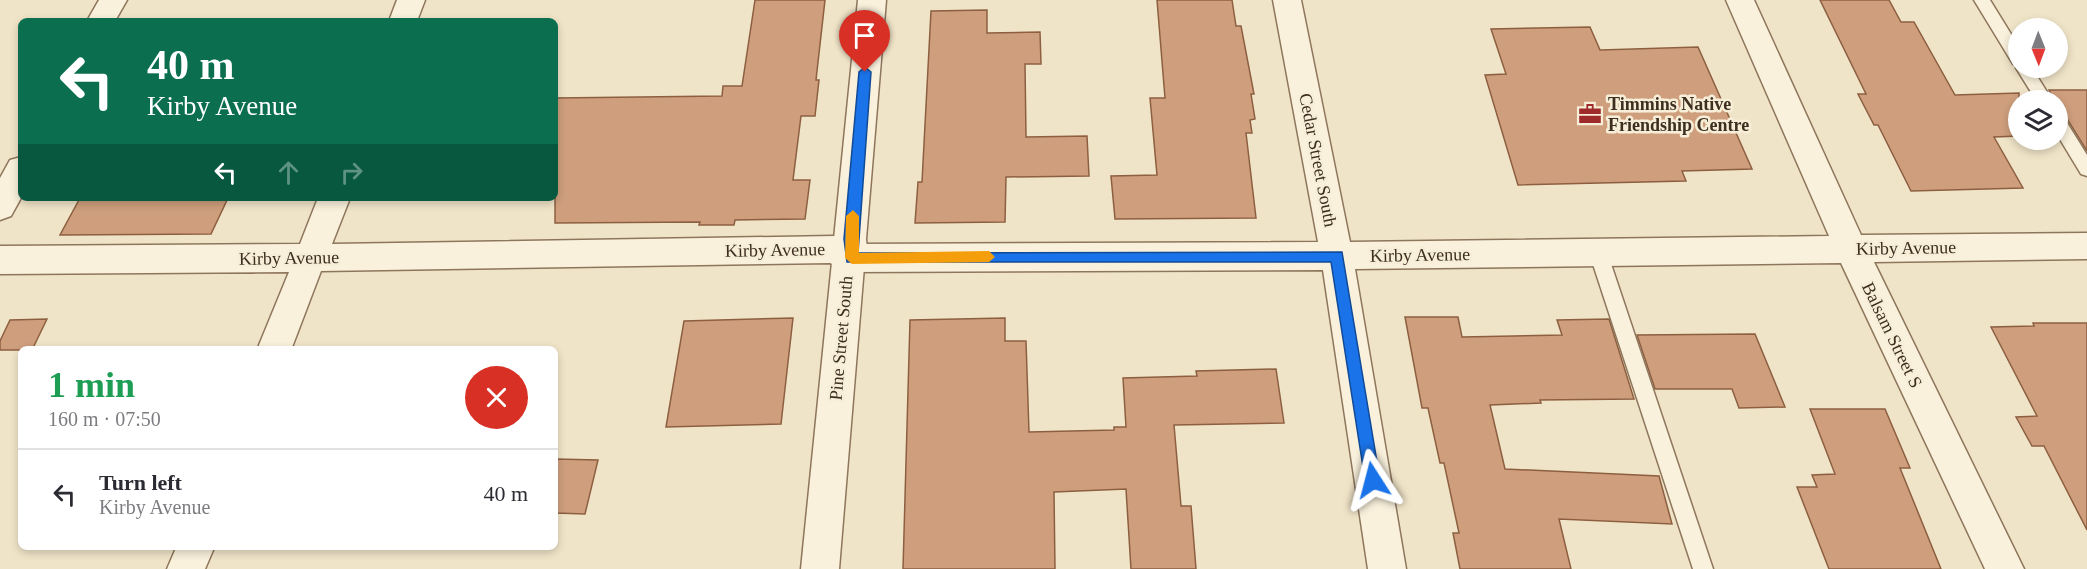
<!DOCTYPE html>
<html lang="en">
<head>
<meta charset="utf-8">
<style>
	body { margin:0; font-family:Georgia,serif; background:#f2f2f3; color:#2b2b33; height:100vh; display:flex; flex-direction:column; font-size:22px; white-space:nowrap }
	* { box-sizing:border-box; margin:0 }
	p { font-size:20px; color:#7c7c81 }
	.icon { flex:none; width:33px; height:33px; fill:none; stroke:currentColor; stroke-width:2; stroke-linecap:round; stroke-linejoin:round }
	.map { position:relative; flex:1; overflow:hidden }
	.side { position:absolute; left:18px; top:346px; width:540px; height:204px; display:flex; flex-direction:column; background:#fff; border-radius:9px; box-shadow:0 3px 9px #0003 }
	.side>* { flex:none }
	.banner { position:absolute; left:18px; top:18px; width:540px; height:183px; border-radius:9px; box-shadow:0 3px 9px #0003; background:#0b6e4f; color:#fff; overflow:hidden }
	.needle { width:39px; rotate:179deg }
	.controls { position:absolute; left:2008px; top:18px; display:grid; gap:12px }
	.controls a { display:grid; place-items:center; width:60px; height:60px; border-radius:50%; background:#fff; box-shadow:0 3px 9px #0003; font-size:30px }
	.pin { position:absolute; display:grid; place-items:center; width:51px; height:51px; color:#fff; margin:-62px -26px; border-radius:50% 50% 50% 0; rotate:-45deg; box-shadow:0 0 6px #0007 }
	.pin .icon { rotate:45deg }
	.me { position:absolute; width:66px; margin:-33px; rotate:351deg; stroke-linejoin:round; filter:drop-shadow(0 0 4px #0008) }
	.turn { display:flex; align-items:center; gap:21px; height:126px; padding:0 30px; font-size:27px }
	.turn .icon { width:78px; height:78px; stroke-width:2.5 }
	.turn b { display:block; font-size:42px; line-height:51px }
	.lanes { display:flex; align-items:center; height:57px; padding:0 30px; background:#0003; justify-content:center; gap:30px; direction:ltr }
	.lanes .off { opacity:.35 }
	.round { display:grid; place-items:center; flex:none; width:63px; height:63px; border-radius:32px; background:#f2f2f3 }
	.headline { display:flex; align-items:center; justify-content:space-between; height:102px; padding:0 30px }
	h1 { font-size:36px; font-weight:700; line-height:45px; color:#1e9e55 }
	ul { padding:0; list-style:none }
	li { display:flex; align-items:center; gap:18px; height:90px; padding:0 30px; border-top:2px solid #e1e1e2 }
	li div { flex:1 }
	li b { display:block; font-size:22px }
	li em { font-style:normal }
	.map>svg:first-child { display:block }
</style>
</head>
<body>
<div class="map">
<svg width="2087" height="569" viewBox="0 0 2087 569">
	<rect width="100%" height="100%" fill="#f0e4c8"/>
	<g fill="#cf9f7d" stroke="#8d5f41" stroke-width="1.5">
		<polygon points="755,0 825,0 816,80 819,80 815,116 801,116 793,180 810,180 805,219 735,220 734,225 699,225 700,222 555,223 555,98 722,96 723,86 742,86"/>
		<polygon points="1157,0 1232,0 1236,26 1241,26 1254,94 1251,94 1255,119 1250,120 1252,133 1246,133 1256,218 1115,219 1111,176 1157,175 1150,98 1165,98"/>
		<polygon points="1820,0 1889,0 1901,22 1914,22 1955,95 2019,93 2019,136 1994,137 2023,188 1911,191 1878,125 1874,125 1858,94 1866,94"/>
		<polygon points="987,10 987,33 1040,32 1041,64 1025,64 1026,137 1087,136 1089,176 1006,177 1005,222 915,223 918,182 922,182 931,11"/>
		<polygon points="1590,27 1600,50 1698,47 1752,169 1682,171 1686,181 1518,185 1485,75 1506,74 1491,29"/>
		<polygon points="2049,90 2087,90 2087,151 2066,117 2058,114 2058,100 2054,100"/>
		<polygon points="80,198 228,198 211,234 60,235"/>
		<polygon points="1405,317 1458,317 1462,337 1562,335 1557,320 1609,319 1634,399 1540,400 1541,403 1490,405 1505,469 1659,476 1672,524 1559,519 1571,569 1460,569 1453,533 1459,533 1444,463 1440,463 1428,408 1422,408"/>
		<polygon points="793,318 781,424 666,427 684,321"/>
		<polygon points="1005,318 1005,341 1026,341 1029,432 1114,430 1114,427 1126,427 1123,378 1197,376 1196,371 1276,369 1284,423 1174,425 1181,506 1191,506 1196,569 1131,569 1126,489 1054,492 1055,569 903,569 910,320"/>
		<polygon points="47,319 32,350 0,350 0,341 10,320"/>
		<polygon points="2033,323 2087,323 2087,530 2044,446 2032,446 2016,417 2037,416 1991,327 2034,326"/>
		<polygon points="1755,334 1785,407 1739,408 1732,389 1655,389 1637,335"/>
		<polygon points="1810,409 1885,409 1910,468 1900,468 1941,569 1829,569 1797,487 1817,487 1812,475 1835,474"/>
		<polygon points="555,459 598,460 585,514 555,513"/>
	</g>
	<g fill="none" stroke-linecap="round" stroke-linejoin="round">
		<g stroke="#8d765c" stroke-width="3">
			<g id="service">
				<polygon points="1974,0 1990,0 2019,47 2019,68 2032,68 2052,100 2036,100 2016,68 2017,65 2013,64"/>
				<polygon points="2058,116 2064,118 2087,155 2087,176 2081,174 2058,136"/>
				<polygon points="1598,245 1604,247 1607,252 1713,569 1693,569 1589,252 1592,247"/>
			</g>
		</g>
		<g stroke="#8d765c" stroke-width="3">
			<g id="minor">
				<polygon points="99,0 127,0 115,21 87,21"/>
				<polygon points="397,0 425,0 417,21 389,21"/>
				<polygon points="1273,0 1301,0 1350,242 1829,236 1726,0 1754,0 1861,235 2087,233 2087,259 1874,262 2024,569 1985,569 1841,263 1355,269 1406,569 1368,569 1323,270 852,272 830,263 321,271 291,350 257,350 289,272 0,274 0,246 300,244 318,198 350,198 332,244 834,236 855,244 1318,242"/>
				<polygon points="21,157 21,198 11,216 0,220 0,178 10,160"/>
				<polygon points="176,548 214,548 205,569 167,569"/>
			</g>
		</g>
		<g stroke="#8d765c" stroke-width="3">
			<polygon id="tertiary" points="858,0 886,0 866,239 868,258 864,267 839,569 801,569 832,262 835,255 834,239"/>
		</g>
		<use href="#service" fill="#faf1dc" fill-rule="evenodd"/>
		<use href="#minor" fill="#faf1dc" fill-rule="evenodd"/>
		<use href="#tertiary" fill="#faf1dc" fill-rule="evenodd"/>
	</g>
	<polygon fill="#1a73e8" stroke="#114b97" stroke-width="1.5" points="865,67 871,72 858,253 1342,252 1380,480 1378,485 1373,487 1368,485 1365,480 1331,262 847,262 844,239 859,72"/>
	<polygon fill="#f59e0b" points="853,210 859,216 859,253 989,251 995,257 989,262 852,264 845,258 846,216"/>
	<defs>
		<g id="office-bare" transform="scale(1.8)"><path d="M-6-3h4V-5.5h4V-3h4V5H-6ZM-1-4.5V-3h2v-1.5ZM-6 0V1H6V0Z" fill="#9e2a2b" stroke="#f7eed8" stroke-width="2.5" paint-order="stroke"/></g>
	</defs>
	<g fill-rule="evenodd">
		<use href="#office-bare" x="1590" y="114"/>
	</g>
	<g text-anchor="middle" stroke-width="5" stroke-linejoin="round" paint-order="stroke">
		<g font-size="18" font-weight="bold" fill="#3d2e20" stroke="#f7eed8" text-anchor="start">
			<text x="1608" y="110">Timmins Native<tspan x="1608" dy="21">Friendship Centre</tspan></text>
		</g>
		<g font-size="18" fill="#3d2e20" stroke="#f7eed8">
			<text transform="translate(1318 160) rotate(79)" y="6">Cedar Street South</text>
			<text transform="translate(1906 248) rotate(-1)" y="6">Kirby Avenue</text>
			<text transform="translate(775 250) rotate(-1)" y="6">Kirby Avenue</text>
			<text transform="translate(1420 255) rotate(-1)" y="6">Kirby Avenue</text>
			<text transform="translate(289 258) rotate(-1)" y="6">Kirby Avenue</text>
			<text transform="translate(1892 335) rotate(64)" y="6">Balsam Street S</text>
			<text transform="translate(841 338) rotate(-85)" y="6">Pine Street South</text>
		</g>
	</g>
</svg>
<div class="controls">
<a><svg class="needle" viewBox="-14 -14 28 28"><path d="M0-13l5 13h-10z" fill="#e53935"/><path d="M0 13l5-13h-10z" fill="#7c7c81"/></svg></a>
<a><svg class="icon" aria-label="layers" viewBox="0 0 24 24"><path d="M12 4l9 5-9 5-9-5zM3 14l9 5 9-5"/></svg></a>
</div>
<div class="pin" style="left:865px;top:72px;background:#d93025"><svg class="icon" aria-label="arrive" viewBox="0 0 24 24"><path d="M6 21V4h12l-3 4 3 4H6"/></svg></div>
<svg class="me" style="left:1373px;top:480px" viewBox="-20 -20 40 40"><path d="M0-17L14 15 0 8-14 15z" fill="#1a73e8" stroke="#fff" stroke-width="4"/></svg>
<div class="banner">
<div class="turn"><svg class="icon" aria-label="left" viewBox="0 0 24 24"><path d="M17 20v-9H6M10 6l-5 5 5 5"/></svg><div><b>40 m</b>Kirby Avenue</div></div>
<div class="lanes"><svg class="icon" aria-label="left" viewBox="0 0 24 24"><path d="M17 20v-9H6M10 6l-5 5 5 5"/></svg><svg class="icon off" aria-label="ahead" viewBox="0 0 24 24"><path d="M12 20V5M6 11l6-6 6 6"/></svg><svg class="icon off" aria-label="right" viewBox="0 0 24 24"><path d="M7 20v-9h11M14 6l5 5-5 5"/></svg></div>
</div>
<section class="side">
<div class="headline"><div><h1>1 min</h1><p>160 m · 07:50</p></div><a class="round" style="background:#d93025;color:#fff"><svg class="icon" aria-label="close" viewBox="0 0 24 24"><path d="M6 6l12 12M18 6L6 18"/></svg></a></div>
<ul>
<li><svg class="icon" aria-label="left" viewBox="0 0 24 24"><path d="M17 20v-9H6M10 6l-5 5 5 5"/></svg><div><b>Turn left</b><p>Kirby Avenue</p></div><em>40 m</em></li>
</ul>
</section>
</div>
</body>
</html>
